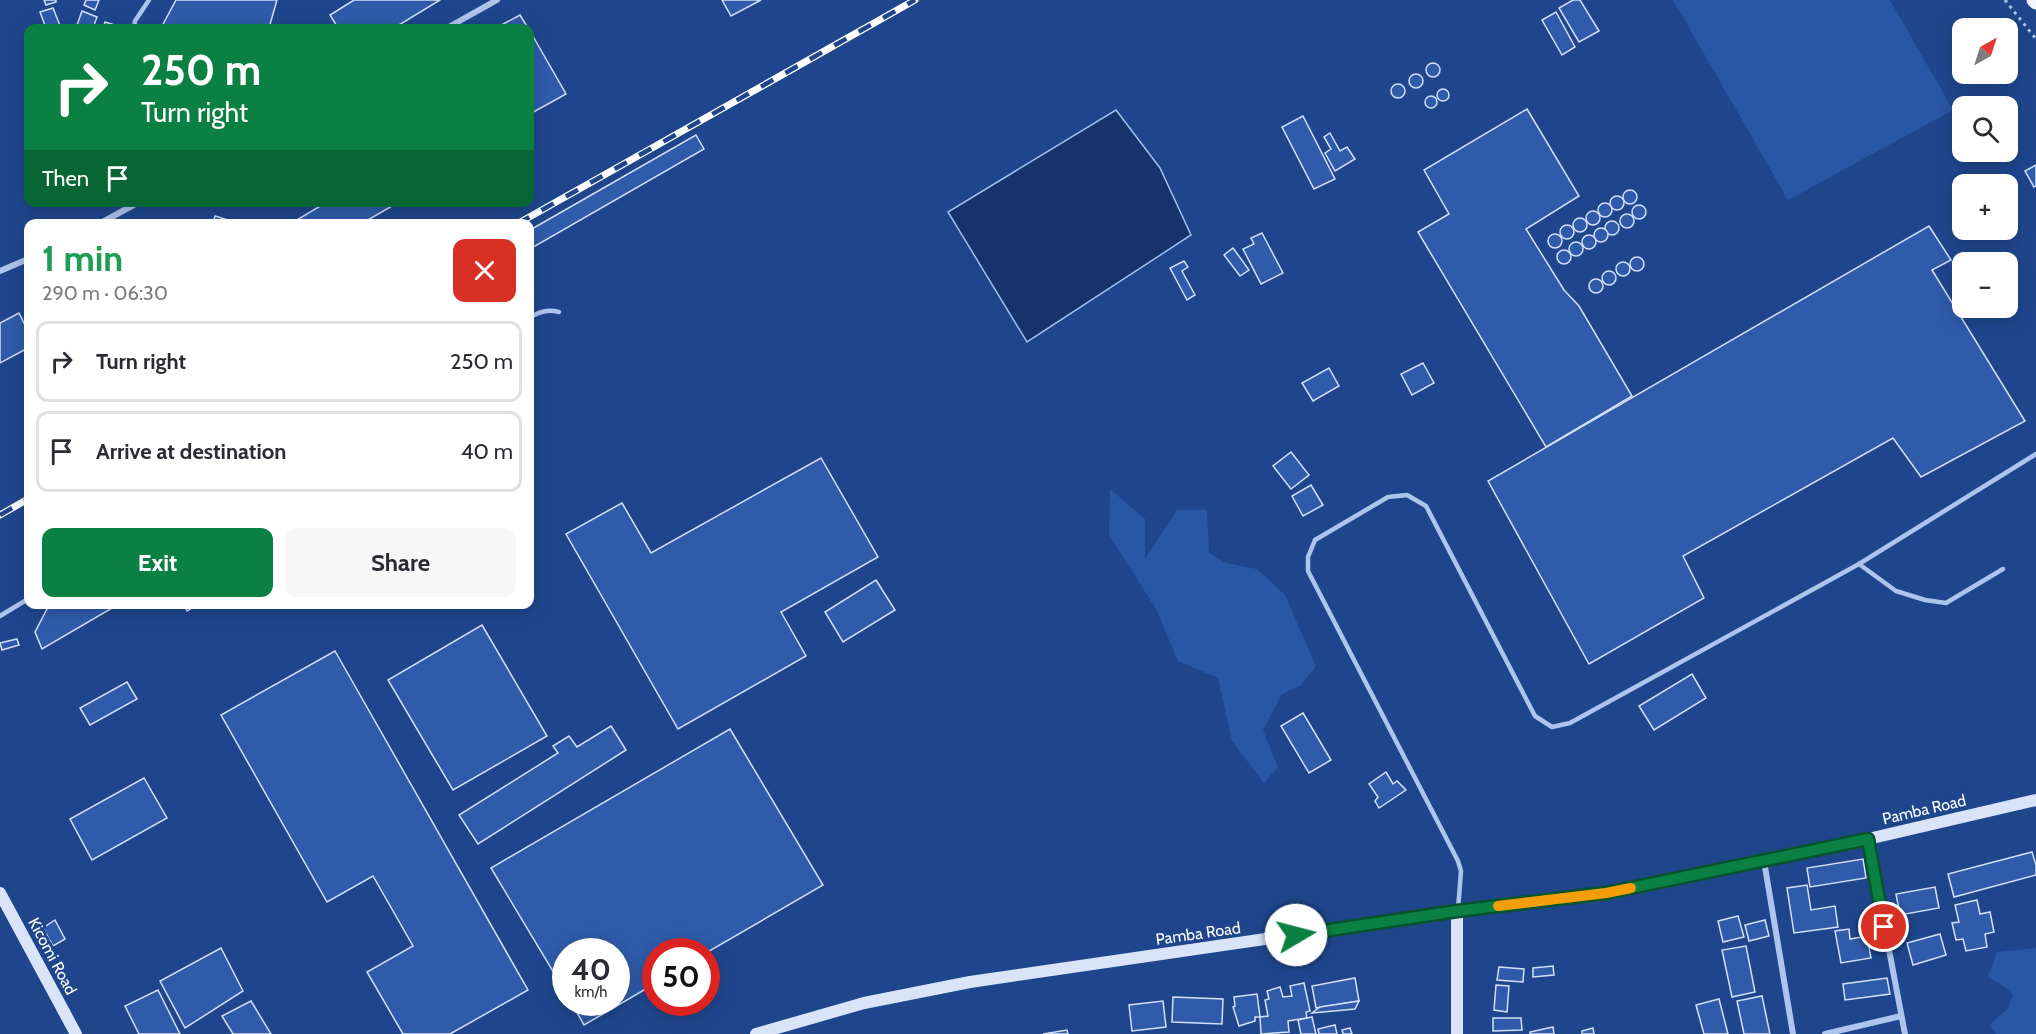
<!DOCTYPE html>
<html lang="en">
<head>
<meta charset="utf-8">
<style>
	body { margin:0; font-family:Cabin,sans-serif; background:#f7f7f7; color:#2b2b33; height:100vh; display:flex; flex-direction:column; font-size:22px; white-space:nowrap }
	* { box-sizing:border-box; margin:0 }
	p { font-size:20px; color:#7c7c81 }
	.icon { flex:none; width:33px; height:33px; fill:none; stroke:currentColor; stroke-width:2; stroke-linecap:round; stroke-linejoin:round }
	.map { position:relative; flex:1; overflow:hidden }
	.panel { position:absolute; left:24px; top:219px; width:510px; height:390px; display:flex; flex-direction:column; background:#fff; border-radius:12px; box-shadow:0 3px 15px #0003 }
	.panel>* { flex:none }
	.hud { position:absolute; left:24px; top:24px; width:510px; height:183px; border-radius:12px; box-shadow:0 3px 15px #0003; background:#0b8043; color:#fff; overflow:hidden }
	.needle { width:39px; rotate:39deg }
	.controls { position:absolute; left:1952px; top:18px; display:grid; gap:12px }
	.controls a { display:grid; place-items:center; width:66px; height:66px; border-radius:12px; background:#fff; box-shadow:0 3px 15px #0003; font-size:30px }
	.speed { position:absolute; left:552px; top:938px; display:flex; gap:12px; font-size:30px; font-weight:700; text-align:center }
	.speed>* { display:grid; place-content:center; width:78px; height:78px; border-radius:50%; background:#fff; box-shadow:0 3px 15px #0003; line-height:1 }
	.speed small { font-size:15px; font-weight:400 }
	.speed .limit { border:9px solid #d22; background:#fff; color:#111 }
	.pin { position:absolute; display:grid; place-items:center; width:51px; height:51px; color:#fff; margin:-26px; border:3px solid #fff; border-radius:50%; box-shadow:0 2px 6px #0007 }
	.me { position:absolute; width:66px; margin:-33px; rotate:82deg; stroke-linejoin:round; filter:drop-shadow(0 0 4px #0008) }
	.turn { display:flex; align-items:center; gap:21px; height:126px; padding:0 18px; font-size:27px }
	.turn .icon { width:78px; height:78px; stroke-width:2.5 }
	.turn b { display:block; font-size:42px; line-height:51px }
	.then { display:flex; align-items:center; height:57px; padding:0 18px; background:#0003; gap:12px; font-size:22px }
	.round { display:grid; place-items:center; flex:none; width:63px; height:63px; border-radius:12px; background:#f7f7f7 }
	.head { display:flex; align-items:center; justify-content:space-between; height:102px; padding:0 18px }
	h1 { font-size:36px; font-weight:800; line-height:45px; color:#1e9e55 }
	.action { display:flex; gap:12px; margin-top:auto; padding:12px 18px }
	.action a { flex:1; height:69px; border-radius:12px; background:#0b8043; color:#fff; font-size:24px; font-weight:800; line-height:69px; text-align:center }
	.action a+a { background:#f7f7f7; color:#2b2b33 }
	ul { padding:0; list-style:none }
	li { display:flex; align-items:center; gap:18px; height:81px; margin:0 12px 9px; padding:0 6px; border:3px solid #e1e1e2; border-radius:12px }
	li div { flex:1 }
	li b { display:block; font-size:22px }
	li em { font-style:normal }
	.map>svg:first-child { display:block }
</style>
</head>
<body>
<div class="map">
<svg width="2036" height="1034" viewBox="0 0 2036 1034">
	<rect width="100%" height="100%" fill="#1f468d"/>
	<g fill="#2956a5">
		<polygon points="1673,0 1890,0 1953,110 1788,200"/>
		<polygon points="1110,489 1145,519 1145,559 1177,510 1207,510 1209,553 1226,563 1257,569 1285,595 1316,666 1300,686 1282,694 1263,730 1278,767 1264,783 1232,741 1218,678 1178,661 1156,609 1109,535"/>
		<polygon points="2036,948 2036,1034 1996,1034 1990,1025 2008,1008 2013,995 2005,987 1988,977 1997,952"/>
	</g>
	<polygon fill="#16336c" stroke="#a1beed" stroke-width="1.5" points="1116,110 1160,168 1191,235 1027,342 948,212"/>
	<g fill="#2f5baa" stroke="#d2e0f9" stroke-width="1.5">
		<polygon points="44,0 56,0 56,2 46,5"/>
		<polygon points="86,0 99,0 95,10 84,5"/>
		<polygon points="176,0 277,0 269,28 161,28"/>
		<polygon points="354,0 440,0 394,28 338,28 330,15"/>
		<polygon points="722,0 761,0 731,16"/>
		<polygon points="1573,0 1580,0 1599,31 1579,42 1559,8"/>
		<polygon points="53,8 61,28 46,28 40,12"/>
		<polygon points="82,11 97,17 93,28 76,28"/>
		<polygon points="1556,12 1575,47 1562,55 1542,20"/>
		<polygon points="520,15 528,28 496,28"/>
		<polygon points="105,22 115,25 114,28 103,28"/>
		<polygon points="530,31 566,94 530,114"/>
		<circle cx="1433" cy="70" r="7"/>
		<circle cx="1416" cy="81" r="7"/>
		<circle cx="1398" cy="91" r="7"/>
		<circle cx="1443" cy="95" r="6"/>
		<circle cx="1431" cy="102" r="6"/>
		<polygon points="1527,109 1579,196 1526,229 1564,290 1579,306 1632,396 1546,447 1418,232 1449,214 1424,170"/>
		<polygon points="1303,116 1335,179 1314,189 1282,127"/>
		<polygon points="1330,133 1340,151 1347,147 1355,159 1335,171 1325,153 1331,149 1324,137"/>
		<polygon points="696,135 704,149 530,249 530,230"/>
		<polygon points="2036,165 2036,186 2034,187 2025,171"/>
		<circle cx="1630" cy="197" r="7"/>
		<circle cx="1617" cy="203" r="7"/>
		<polygon points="327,202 399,202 361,224 290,224"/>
		<circle cx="1605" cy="210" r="7"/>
		<circle cx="1639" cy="212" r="7"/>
		<circle cx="1593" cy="218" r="7"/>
		<circle cx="1627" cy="221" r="7"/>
		<polygon points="215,216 228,220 227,224 213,224"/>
		<circle cx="1580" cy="225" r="7"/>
		<circle cx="1612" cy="228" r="7"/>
		<circle cx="1567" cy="232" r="7"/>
		<polygon points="1929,226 1951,260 1932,270 2025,421 1921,477 1893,438 1683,556 1704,598 1589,664 1488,481"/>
		<circle cx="1601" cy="235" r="7"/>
		<polygon points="1262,233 1283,273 1261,284 1243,249 1254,244 1251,238"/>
		<circle cx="1555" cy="241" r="7"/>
		<circle cx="1589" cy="242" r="7"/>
		<circle cx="1576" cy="249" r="7"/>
		<polygon points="1233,248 1249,270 1240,276 1224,255"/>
		<circle cx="1564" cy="257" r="7"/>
		<circle cx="1637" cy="264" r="7"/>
		<polygon points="1184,261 1188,267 1182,271 1195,295 1187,300 1170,268"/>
		<circle cx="1623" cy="269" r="7"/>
		<circle cx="1609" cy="278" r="7"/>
		<circle cx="1596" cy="286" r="7"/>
		<polygon points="19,313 28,331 28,348 0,363 0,323"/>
		<polygon points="1423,363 1434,383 1412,395 1401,374"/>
		<polygon points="1329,368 1339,386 1313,401 1302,383"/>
		<polygon points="1291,452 1309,475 1291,489 1273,466"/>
		<polygon points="821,458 878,557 781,612 806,656 678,729 566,534 622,503 651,553"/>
		<polygon points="1311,485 1323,505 1303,516 1292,496"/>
		<polygon points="876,580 895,610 843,642 825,612"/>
		<polygon points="56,604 119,604 42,649 35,632 47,609"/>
		<polygon points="184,604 199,604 187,611"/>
		<polygon points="482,625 547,736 453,790 388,680"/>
		<polygon points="17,639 19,645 2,650 0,643"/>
		<polygon points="335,651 528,990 450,1034 403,1034 367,972 413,946 373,876 327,902 221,715"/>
		<polygon points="1692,674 1706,698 1654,730 1639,706"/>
		<polygon points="127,682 137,699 90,725 80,708"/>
		<polygon points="1303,713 1331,760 1309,773 1281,726"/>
		<polygon points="611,726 626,750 478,844 459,815 558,753 553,746 569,736 577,747"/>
		<polygon points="730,729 823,885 706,953 706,951 656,951 656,983 584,1025 571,1002 616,1002 616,951 566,951 566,993 491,868"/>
		<polygon points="1386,772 1393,784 1397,781 1406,790 1379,808 1375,801 1378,797 1369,784"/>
		<polygon points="144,778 167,818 92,860 70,819"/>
		<polygon points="2032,852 2036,865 2036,875 1954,897 1948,874"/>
		<polygon points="1863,859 1866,878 1810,887 1807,868"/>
		<polygon points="1807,885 1811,910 1835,906 1838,927 1794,933 1787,888"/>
		<polygon points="1935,887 1939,908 1900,915 1896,894"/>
		<polygon points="1977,900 1980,914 1990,912 1994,932 1985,934 1987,947 1966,951 1963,939 1956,940 1952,923 1959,922 1955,905"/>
		<polygon points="1738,916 1744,937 1723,942 1718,921"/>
		<polygon points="55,920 65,939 53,946 43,928"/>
		<polygon points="1765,920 1769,936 1749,941 1745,925"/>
		<polygon points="1849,929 1850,939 1867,936 1871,958 1841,963 1835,931"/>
		<polygon points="1940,934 1946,955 1913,965 1907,943"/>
		<polygon points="1746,946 1755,992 1732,997 1722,950"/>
		<polygon points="221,948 243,991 185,1028 160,981"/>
		<polygon points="1553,966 1554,975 1533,977 1533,968"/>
		<polygon points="1499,967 1524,969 1523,982 1497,980"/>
		<polygon points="1355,978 1359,1001 1316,1008 1312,986"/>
		<polygon points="1887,978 1890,994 1845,1000 1843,984"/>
		<polygon points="1304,983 1310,1011 1306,1012 1307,1018 1288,1021 1289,1032 1261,1034 1260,1017 1268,1016 1265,1000 1269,999 1267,991 1280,987 1283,997 1292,996 1290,986"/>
		<polygon points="1496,985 1509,986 1507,1012 1494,1010"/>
		<polygon points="158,990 180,1034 139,1034 125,1006"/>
		<polygon points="1257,994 1260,1017 1255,1017 1255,1021 1239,1026 1233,1007 1235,1006 1234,997"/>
		<polygon points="1762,996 1770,1034 1744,1034 1737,1001"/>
		<polygon points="1173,997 1223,999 1222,1024 1172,1022"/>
		<polygon points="1719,999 1728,1034 1704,1034 1696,1005"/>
		<polygon points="251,1001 271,1034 233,1034 222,1016"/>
		<polygon points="1163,1001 1166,1027 1132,1031 1129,1005"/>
		<polygon points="1359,1001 1355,1009 1312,1013 1320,1007"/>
		<polygon points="1312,1017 1316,1034 1301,1034 1298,1020"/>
		<polygon points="1493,1018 1521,1018 1522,1030 1493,1031"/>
		<polygon points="1335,1025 1337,1034 1319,1034 1318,1029"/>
		<polygon points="1553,1027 1554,1034 1530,1034 1530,1032"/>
		<polygon points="1350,1028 1352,1034 1343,1034 1342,1030"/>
		<polygon points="1593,1028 1594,1034 1582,1034 1582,1031"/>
		<polygon points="1067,1030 1068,1034 1043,1034"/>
	</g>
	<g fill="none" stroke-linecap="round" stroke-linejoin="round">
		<polyline stroke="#adc4ec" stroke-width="3" stroke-dasharray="3 4.5" stroke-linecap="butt" points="2005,0 2036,39"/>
		<g stroke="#adc4ec" stroke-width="4.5">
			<polyline points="134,28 135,21 149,0"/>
			<path d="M530,317C540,312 547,309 559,312"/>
			<polyline points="1859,564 1896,591 1925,600 1946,603 2003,569"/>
			<polyline points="0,616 28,599"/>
			<polyline points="1458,910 1461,871 1458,861 1308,571 1308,557 1315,540 1388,497 1407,495 1426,506 1535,716 1552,727 1570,723 1859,564 2036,454"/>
		</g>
		<g stroke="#adc4ec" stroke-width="6">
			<polyline points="447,28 497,0"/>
			<polyline points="99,224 139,202"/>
			<polyline points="0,271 28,259"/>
			<polyline points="1868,839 1905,1034"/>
			<polyline points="1764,861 1793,1034"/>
			<polyline points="1825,1034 1901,1016"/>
		</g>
		<g stroke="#d9e4f9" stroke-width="12">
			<polyline points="0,893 76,1034"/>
			<polyline points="756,1034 864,1003 970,982 1457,911 1606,893 1868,839 2036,800"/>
			<polyline points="1457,1034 1457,911"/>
		</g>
		<polyline stroke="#f3f6ff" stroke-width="15" points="2034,0 2036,2"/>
		<g stroke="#fff" stroke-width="7">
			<g id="rail">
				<polyline points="517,224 915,0"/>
				<polyline points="0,515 28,499"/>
			</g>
		</g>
		<use href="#rail" stroke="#1f468d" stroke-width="4.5" stroke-dasharray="14" stroke-linecap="butt"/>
	</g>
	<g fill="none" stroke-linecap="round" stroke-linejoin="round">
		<g stroke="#07532c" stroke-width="15">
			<polyline id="route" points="1296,935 1457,911 1606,893 1868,839 1884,927"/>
		</g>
		<use href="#route" stroke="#0b8043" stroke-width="10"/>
		<polyline stroke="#f59e0b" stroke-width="10" points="1498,906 1606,893 1631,888"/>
	</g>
	<g text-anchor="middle" stroke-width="6" stroke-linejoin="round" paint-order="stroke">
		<g font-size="16" fill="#fff" stroke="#1f468d">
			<text transform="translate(1924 809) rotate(-13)" y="6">Pamba Road</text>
			<text transform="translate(1198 933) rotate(-8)" y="6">Pamba Road</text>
			<text transform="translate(53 956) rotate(62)" y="6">Kicomi Road</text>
		</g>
	</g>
</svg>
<div class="controls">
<a><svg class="needle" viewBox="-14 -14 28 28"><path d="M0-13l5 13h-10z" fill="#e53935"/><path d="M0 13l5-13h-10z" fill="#7c7c81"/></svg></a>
<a><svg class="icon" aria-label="search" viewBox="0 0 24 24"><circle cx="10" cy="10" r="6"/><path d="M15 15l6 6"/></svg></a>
<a>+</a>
<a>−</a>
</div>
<div class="speed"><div>40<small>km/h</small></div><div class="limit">50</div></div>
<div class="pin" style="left:1884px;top:927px;background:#d93025"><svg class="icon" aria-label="arrive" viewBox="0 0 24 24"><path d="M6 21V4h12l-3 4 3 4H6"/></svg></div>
<svg class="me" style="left:1296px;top:935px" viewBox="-20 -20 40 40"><circle r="19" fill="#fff"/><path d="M0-13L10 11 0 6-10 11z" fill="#0b8043"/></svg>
<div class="hud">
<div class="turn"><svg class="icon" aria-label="right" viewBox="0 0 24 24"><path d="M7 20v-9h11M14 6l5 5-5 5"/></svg><div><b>250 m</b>Turn right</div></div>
<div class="then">Then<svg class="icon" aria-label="arrive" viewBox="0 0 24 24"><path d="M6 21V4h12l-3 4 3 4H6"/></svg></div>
</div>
<section class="panel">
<div class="head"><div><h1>1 min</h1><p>290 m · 06:30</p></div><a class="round" style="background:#d93025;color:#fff"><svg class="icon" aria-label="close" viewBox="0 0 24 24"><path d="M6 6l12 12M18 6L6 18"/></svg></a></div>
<ul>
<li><svg class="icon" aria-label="right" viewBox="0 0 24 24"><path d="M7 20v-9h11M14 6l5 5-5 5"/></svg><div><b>Turn right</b></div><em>250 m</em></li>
<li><svg class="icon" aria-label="arrive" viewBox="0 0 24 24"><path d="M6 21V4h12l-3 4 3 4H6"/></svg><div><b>Arrive at destination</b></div><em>40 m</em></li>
</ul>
<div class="action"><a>Exit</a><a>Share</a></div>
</section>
</div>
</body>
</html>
